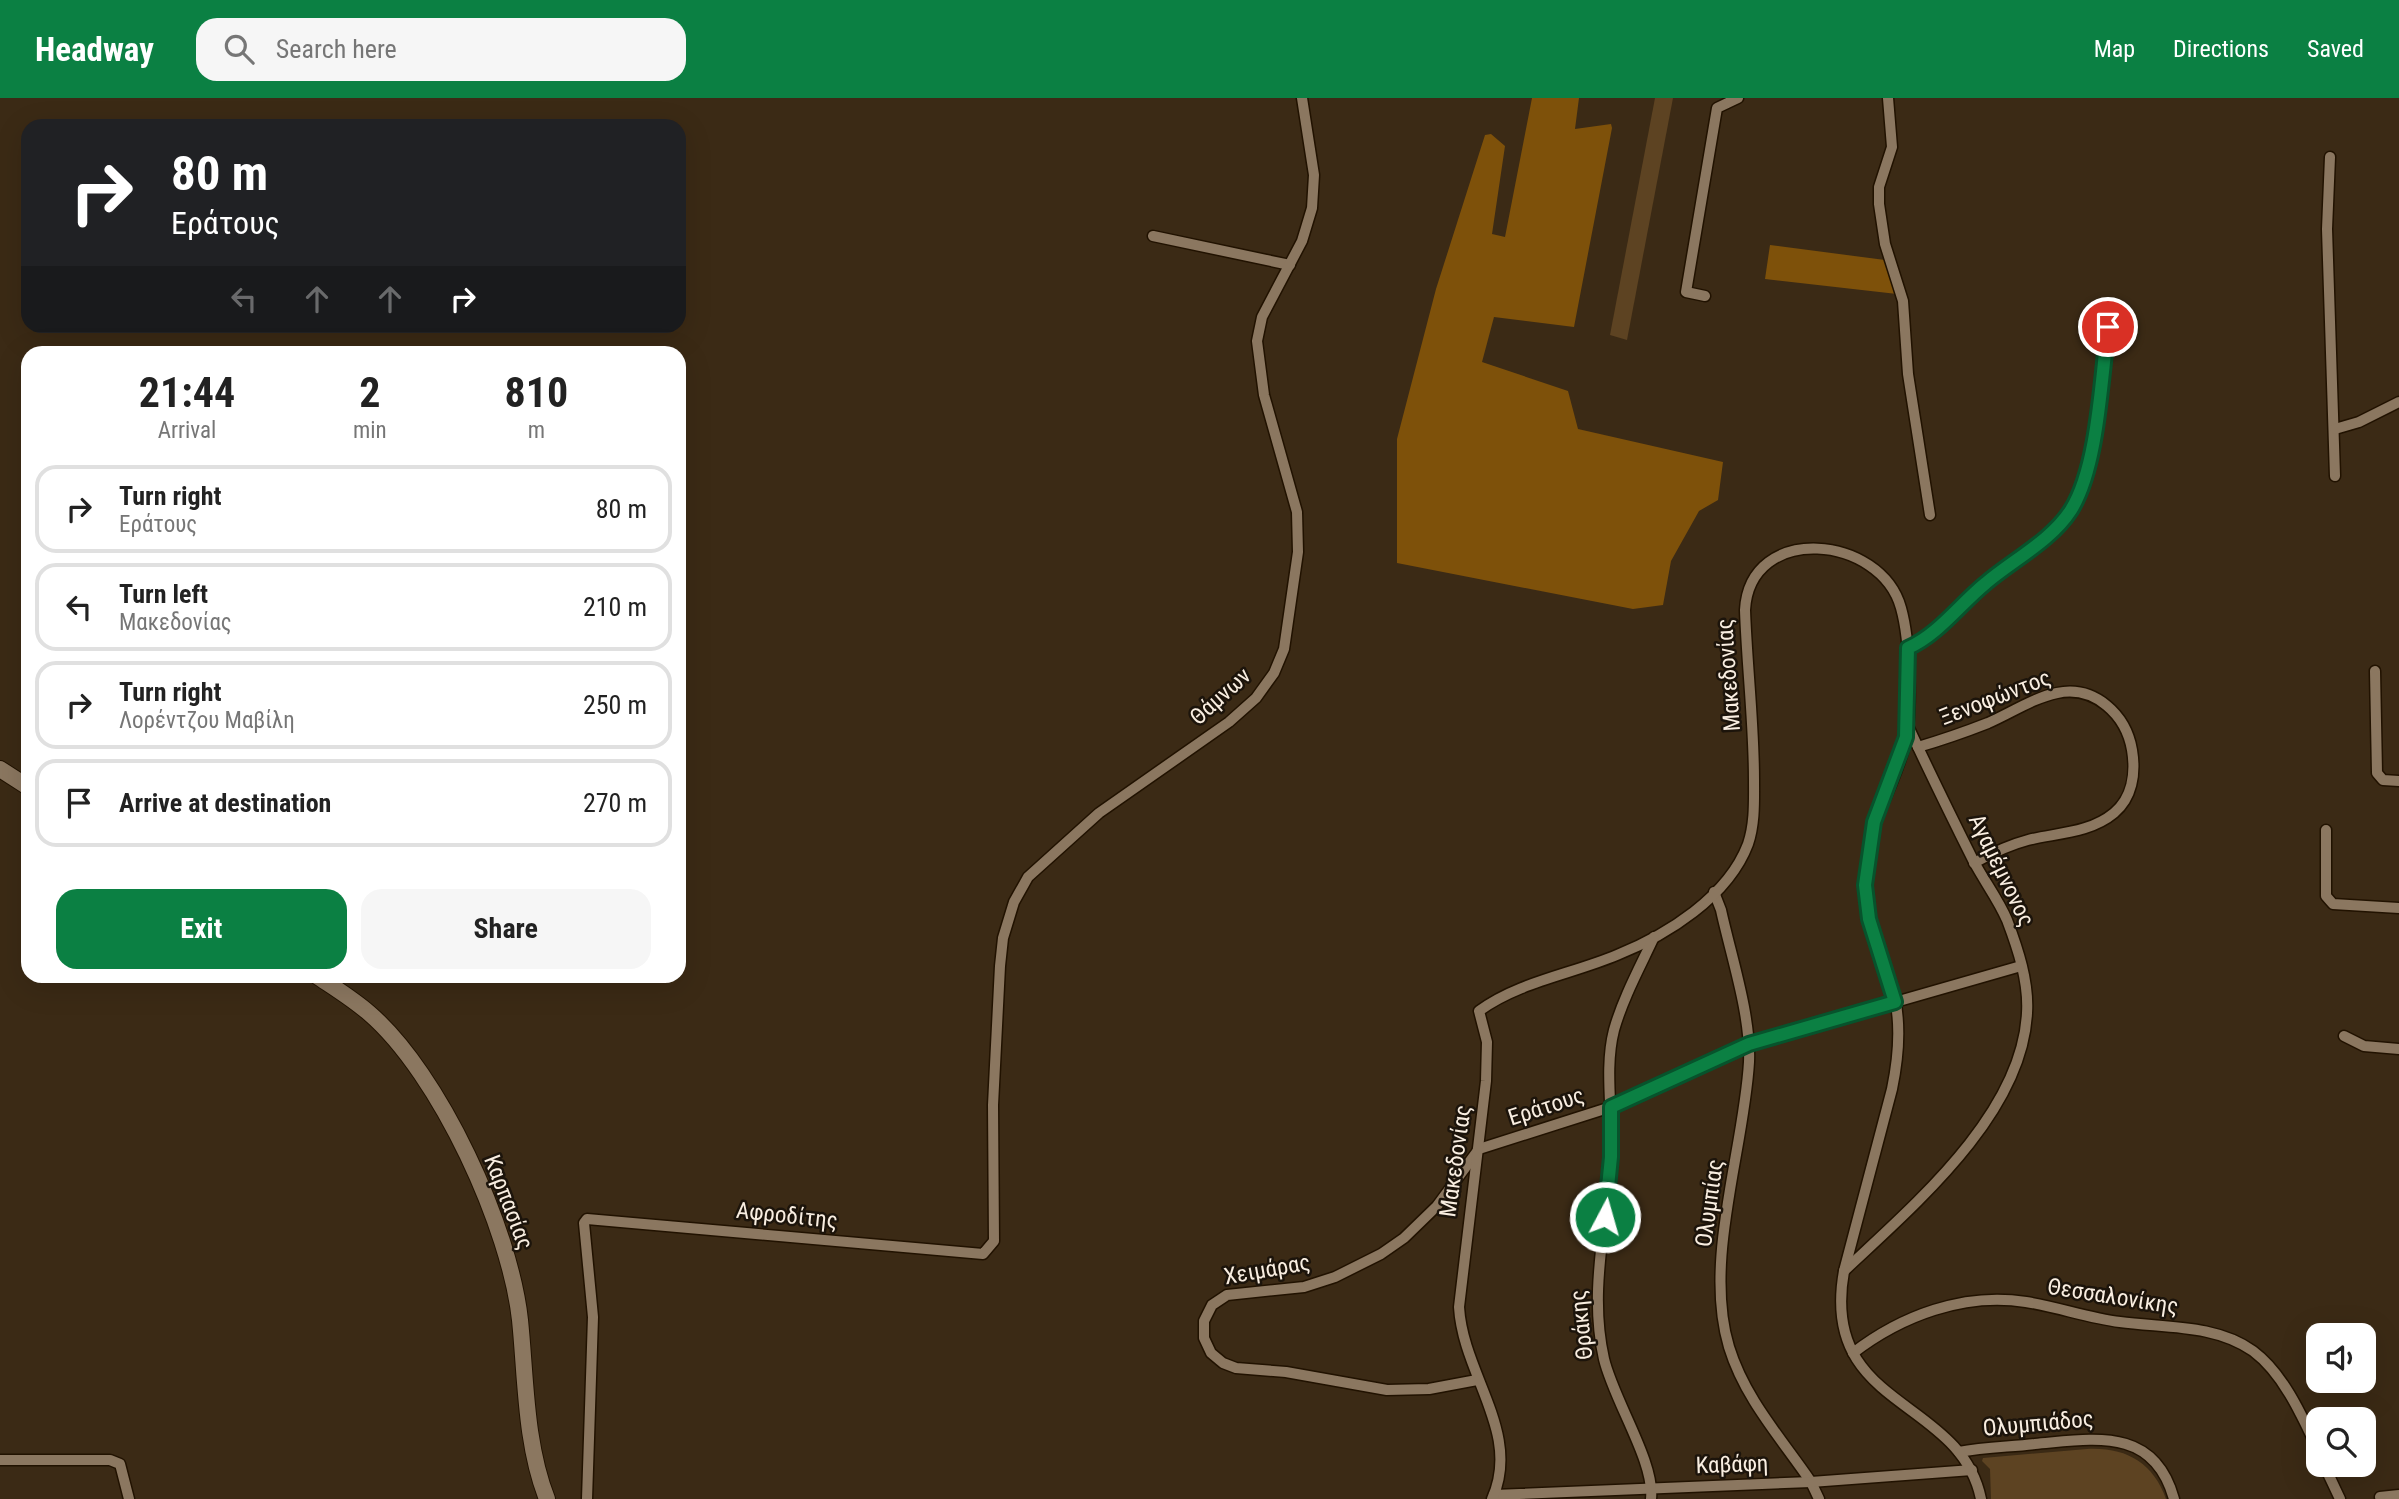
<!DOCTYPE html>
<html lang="en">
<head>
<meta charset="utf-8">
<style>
	body { margin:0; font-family:"Roboto Condensed",sans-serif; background:#f6f6f6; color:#222; height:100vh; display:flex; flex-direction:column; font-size:26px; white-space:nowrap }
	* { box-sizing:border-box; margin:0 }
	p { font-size:23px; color:#767676 }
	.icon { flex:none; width:38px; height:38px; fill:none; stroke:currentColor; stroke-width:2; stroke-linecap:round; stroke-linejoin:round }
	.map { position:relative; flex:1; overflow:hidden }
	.panel { position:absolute; left:21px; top:248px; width:665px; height:637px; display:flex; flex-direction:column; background:#fff; border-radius:21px; box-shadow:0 7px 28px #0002 }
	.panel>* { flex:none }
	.top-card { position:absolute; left:21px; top:21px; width:665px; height:214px; border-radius:21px; box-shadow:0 7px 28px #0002; background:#202124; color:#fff; overflow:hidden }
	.buttons { position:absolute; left:2306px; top:1225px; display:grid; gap:14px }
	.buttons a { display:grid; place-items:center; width:70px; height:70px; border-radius:14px; background:#fff; box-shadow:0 7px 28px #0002; font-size:35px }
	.pin { position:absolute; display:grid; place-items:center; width:60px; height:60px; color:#fff; margin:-30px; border:4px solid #fff; border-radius:50%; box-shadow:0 2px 7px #0007 }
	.me { position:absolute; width:77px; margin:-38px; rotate:6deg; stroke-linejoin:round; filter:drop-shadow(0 0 5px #0008) }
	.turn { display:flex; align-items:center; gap:24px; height:147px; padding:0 35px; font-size:32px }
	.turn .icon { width:91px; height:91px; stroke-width:2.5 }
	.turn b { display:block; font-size:49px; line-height:60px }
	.lanes { display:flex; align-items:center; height:66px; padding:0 35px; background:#0003; justify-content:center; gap:35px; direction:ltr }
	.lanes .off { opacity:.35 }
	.eta { display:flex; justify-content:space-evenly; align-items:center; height:119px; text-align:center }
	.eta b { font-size:42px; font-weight:700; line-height:49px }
	.primary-button { display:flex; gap:14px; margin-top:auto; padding:14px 35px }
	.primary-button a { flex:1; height:80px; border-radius:21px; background:#0b8043; color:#fff; font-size:28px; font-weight:700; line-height:80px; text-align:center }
	.primary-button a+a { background:#f6f6f6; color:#222 }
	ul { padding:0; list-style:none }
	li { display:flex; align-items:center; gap:21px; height:88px; margin:0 14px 10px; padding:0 21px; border:4px solid #e0e0e0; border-radius:21px }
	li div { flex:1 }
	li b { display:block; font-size:26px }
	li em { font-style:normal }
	header { display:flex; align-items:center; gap:42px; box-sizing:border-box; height:98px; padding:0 35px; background:#0b8043; color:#fff }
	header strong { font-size:33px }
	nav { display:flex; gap:38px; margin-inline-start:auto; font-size:24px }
	.search { width:490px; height:63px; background:#f6f6f6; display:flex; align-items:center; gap:18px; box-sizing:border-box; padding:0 24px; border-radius:21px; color:#767676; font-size:26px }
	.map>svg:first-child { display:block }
</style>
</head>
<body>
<header>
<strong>Headway</strong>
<div class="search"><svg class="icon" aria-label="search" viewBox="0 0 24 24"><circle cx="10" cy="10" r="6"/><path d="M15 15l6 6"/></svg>Search here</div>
<nav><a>Map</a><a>Directions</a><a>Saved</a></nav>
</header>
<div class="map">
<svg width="2399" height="1401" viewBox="0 0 2399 1401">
	<rect width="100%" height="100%" fill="#3b2a15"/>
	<g fill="#5d4322">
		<polygon points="1655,0 1673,0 1627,242 1610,237"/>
		<path d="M2087,1351C2125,1349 2153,1364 2166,1401H1991L1990,1371L1982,1363L1983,1360Z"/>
	</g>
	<g fill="#7e510a">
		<polygon points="1532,0 1579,0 1575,31 1611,26 1612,30 1574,229 1494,219 1482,264 1568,293 1578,331 1723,364 1718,402 1699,413 1671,463 1663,507 1633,511 1397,465 1397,341 1436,191 1485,37 1491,36 1505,48 1492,136 1505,139"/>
		<polygon points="1770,147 1885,162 1897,196 1765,181"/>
	</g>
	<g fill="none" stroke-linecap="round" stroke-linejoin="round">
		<g stroke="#211200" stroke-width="13">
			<g id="street">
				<polyline points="1888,0 1892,49 1879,89 1879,106 1885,146 1903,203 1908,276 1930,417"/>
				<polyline points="2330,59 2327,131 2335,378"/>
				<polyline points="1153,138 1290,167"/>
				<polyline points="1705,198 1686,194 1717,10 1738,0"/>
				<polyline points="2335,331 2359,324 2399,304"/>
				<path d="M1908,550C1938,537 1960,507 1985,485C2013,462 2049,443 2070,413C2098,372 2104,257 2110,206"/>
				<polyline points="2375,573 2377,675 2383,682 2399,683"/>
				<path d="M1918,649C1942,642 1965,634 1988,625C2011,615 2033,600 2057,595C2095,587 2126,617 2132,652C2136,676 2132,700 2114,715C2090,735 2057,735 2028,742C2009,747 1992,755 1974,765"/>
				<polyline points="2326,732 2326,798 2333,806 2399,810"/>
				<path d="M1714,794L1721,812C1731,858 1751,917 1749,964C1744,1052 1703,1163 1729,1249C1745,1301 1781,1340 1811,1384L1819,1401"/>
				<polyline points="2344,938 2364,948 2399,951"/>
				<path d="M1844,1173C1913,1108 2022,1017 2027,915C2029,884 2018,851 2007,822C1998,801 1984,783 1973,762C1951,718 1929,673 1908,628"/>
				<path d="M1853,1255C1901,1218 1964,1194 2026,1204C2058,1209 2088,1220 2120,1224C2164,1230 2215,1226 2253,1253C2284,1276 2303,1320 2319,1354"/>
				<polyline points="1477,1282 1429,1291 1387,1292 1286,1274 1236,1270 1223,1265 1211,1255 1204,1240 1204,1223 1212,1207 1227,1197 1304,1189 1335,1179 1381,1156 1404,1140 1437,1108 1479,1051 1611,1009 1749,946 2021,868"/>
				<path d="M1959,1354C1985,1349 2010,1349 2035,1346C2094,1341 2154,1328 2174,1401"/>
				<polyline points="0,1362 110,1362 120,1366 129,1401"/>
				<polyline points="2324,1367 2340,1401"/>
				<polyline points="1494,1397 1811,1384 1972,1372"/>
				<polyline points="2380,1399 2399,1397"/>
				<polyline points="587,1401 593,1219 584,1125 587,1121 983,1156 994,1143 993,1007 1000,868 1003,840 1014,804 1028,779 1099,715 1229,624 1256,600 1274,575 1284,551 1298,454 1297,414 1264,297 1257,243 1262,219 1302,143 1312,110 1314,77 1302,0"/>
				<path d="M1492,1401C1522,1335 1463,1277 1459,1209L1486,983L1487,944L1479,913C1518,884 1572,876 1617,857C1667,837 1728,799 1748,746C1755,725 1754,703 1754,682C1754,625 1747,569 1745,512C1750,424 1881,437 1901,510C1910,542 1913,615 1905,647C1890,701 1865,727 1865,789C1864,827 1886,864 1895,901C1901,930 1898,962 1892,991L1844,1173C1819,1312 1960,1298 1981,1401"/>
				<path d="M1651,1401C1655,1364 1614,1303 1604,1261C1588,1191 1608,1124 1611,1054C1613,1014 1604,971 1614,932C1623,900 1640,869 1654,839"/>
			</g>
		</g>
		<g stroke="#211200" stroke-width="18">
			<g id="secondary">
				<polyline points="0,671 28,689"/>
				<path d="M317,878C335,890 353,901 369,915C440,976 510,1130 520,1222C526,1281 525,1345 547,1401"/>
			</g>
		</g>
		<use href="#street" stroke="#8b7760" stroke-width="10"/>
		<use href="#secondary" stroke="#8b7760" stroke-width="16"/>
	</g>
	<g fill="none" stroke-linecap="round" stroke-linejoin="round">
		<g stroke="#07532c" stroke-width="18">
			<path id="route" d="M1605,1119L1611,1059V1009L1749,946L1895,904L1869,821L1865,787L1874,724L1906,639L1908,550C1939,536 1960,506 1986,485C2013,462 2051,443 2071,412C2098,369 2101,281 2108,229"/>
		</g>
		<use href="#route" stroke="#0b8043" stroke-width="12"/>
	</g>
	<g text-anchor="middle" stroke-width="5" stroke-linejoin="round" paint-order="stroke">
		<g font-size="23" fill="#f9eee1" stroke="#1c140b">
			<text transform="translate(1728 577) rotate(-94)" y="8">Μακεδονίας</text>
			<text transform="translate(1220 598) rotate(-42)" y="8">Θάμνων</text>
			<text transform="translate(1995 599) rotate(-21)" y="8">Ξενοφώντος</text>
			<text transform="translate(2002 772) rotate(64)" y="8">Αγαμέμνονος</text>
			<text transform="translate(1546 1008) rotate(-18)" y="8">Εράτους</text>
			<text transform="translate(1455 1063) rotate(-82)" y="8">Μακεδονίας</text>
			<text transform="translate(509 1104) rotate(69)" y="8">Καρπασίας</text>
			<text transform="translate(1709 1105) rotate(-82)" y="8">Ολυμπίας</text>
			<text transform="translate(787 1117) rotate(6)" y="8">Αφροδίτης</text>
			<text transform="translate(1267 1171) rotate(-10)" y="8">Χειμάρας</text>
			<text transform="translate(2113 1198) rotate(9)" y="8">Θεσσαλονίκης</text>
			<text transform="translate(1581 1227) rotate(-96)" y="8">Θράκης</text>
			<text transform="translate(2038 1325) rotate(-5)" y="8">Ολυμπιάδος</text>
			<text transform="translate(1732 1366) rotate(-2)" y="8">Καβάφη</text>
		</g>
	</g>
</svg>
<div class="buttons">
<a><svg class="icon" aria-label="sound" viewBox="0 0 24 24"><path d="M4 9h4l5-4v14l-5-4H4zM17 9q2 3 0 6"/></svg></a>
<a><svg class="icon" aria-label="search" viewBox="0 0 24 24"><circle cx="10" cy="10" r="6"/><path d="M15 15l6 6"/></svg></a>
</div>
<div class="pin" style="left:2108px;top:229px;background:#d93025"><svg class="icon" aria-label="arrive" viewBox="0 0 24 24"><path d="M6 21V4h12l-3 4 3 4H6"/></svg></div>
<svg class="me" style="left:1605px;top:1119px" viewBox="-20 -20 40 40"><circle r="17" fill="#0b8043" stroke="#fff" stroke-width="3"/><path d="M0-11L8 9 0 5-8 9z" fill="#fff"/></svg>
<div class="top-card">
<div class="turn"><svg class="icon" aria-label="right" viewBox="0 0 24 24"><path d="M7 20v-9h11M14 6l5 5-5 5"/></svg><div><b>80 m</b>Εράτους</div></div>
<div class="lanes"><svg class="icon off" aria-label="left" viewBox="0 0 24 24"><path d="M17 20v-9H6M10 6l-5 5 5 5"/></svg><svg class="icon off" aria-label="ahead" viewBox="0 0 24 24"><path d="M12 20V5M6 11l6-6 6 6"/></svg><svg class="icon off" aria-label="ahead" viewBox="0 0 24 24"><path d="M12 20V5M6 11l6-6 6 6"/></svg><svg class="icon" aria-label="right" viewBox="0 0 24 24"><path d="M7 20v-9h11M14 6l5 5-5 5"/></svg></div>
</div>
<section class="panel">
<div class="eta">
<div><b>21:44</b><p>Arrival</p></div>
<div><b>2</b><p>min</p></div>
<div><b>810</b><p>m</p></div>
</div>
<ul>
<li><svg class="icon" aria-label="right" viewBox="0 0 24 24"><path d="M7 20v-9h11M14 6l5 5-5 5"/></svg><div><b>Turn right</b><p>Εράτους</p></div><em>80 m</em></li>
<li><svg class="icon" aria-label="left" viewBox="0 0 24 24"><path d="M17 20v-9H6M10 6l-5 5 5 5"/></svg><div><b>Turn left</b><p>Μακεδονίας</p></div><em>210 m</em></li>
<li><svg class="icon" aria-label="right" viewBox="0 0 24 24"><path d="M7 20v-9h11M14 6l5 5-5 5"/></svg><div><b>Turn right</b><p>Λορέντζου Μαβίλη</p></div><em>250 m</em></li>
<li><svg class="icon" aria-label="arrive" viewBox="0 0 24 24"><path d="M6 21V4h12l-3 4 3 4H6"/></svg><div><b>Arrive at destination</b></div><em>270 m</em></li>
</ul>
<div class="primary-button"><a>Exit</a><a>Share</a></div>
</section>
</div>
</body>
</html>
